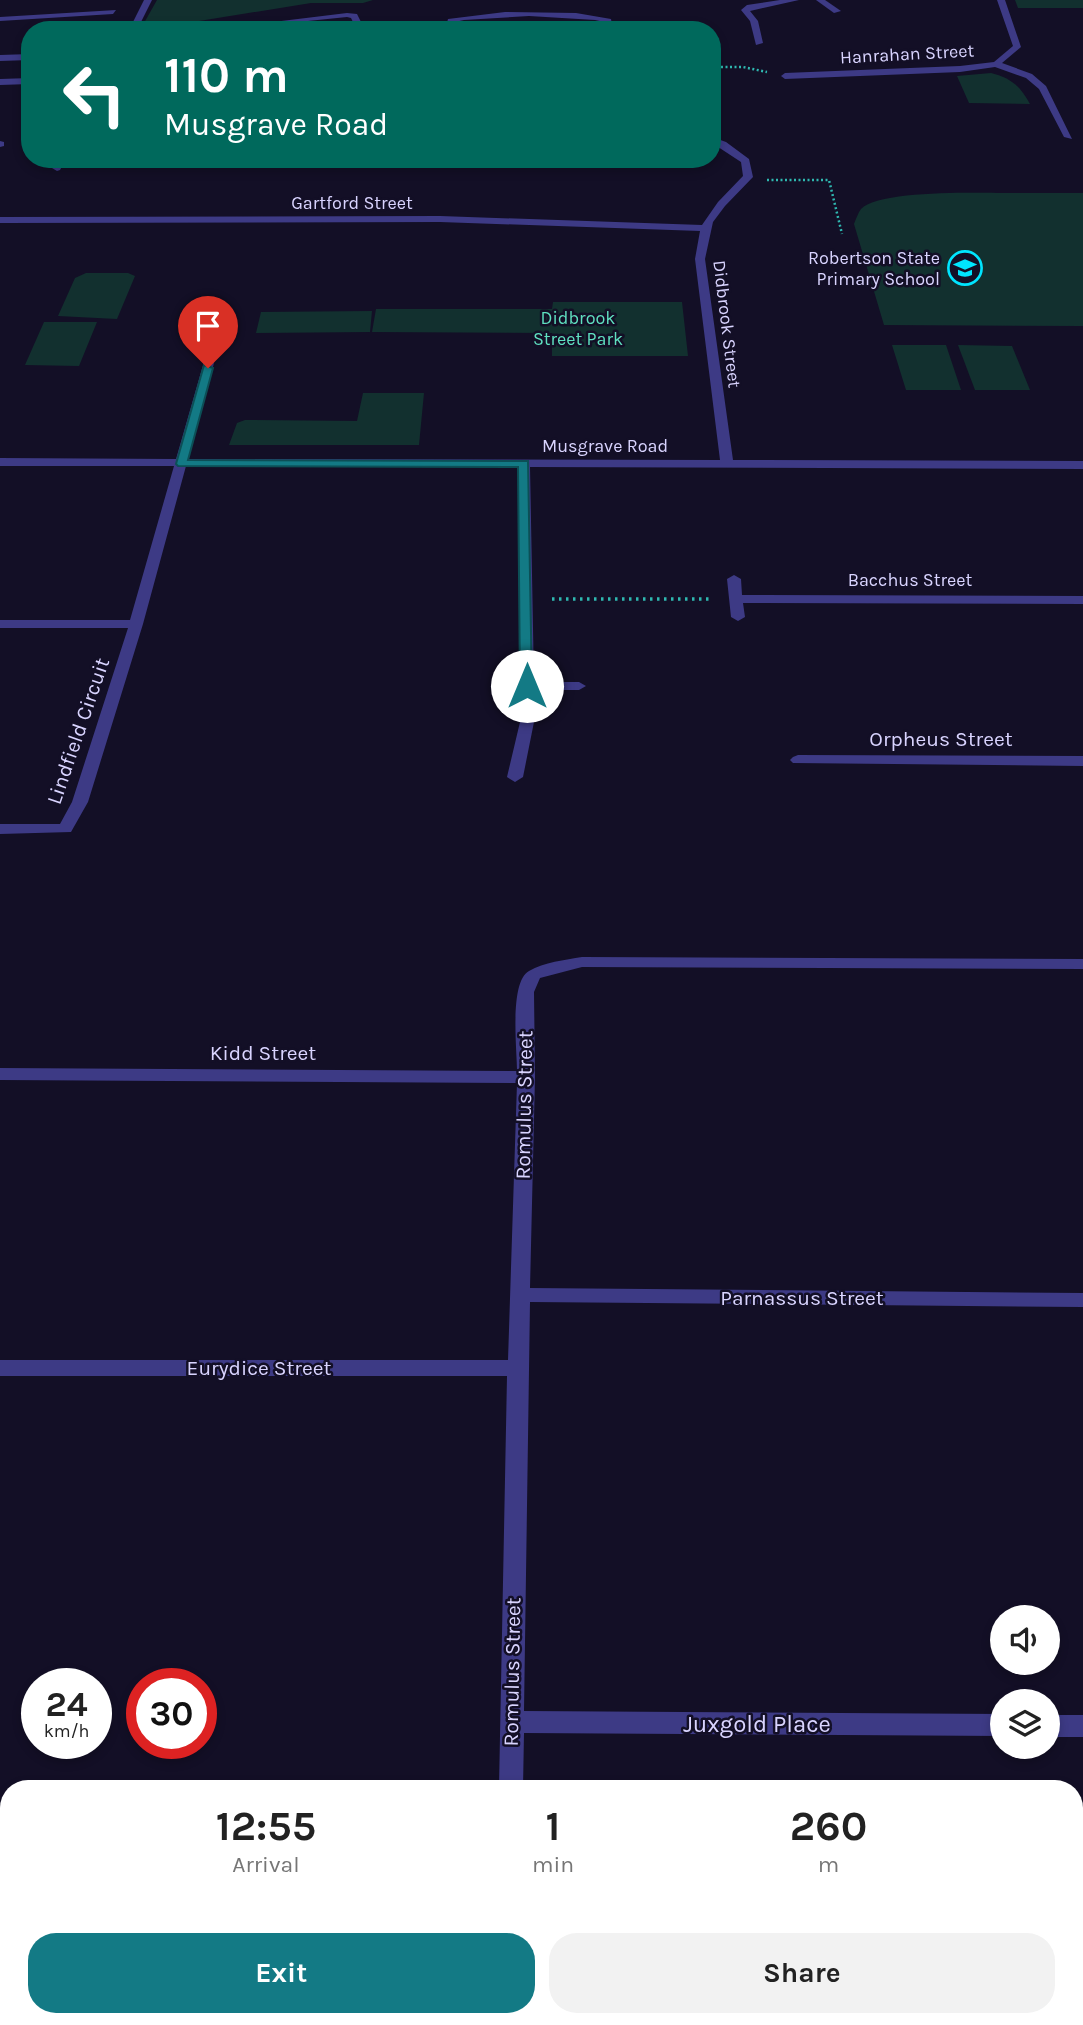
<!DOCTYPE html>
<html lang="en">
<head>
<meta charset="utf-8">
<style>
	body { margin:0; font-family:Karla,sans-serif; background:#f2f2f2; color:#222; height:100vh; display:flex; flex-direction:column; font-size:26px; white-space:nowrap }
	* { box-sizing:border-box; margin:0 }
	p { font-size:23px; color:#767676 }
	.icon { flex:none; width:38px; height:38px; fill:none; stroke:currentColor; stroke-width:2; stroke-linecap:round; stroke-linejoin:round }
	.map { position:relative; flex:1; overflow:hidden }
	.details { position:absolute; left:0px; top:1780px; width:1083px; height:247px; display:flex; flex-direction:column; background:#fff; border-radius:28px 28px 0 0; box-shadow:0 4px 10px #0003 }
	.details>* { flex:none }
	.hud { position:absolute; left:21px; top:21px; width:700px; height:147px; border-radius:28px; box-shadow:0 4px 10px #0003; background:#00695c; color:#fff; overflow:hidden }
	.controls { position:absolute; left:990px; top:1605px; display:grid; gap:14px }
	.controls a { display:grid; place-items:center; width:70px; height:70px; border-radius:50%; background:#fff; box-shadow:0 4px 10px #0003; font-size:35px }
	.speed { position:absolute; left:21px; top:1668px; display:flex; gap:14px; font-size:35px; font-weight:700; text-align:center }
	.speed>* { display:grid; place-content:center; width:91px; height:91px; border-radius:50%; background:#fff; box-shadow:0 4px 10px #0003; line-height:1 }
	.speed small { font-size:18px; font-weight:400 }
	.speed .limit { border:10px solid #d22; background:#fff; color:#111 }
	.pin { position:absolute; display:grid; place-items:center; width:60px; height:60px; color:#fff; margin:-72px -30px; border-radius:50% 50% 50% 0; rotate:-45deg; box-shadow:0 0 7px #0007 }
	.pin .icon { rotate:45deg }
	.me { position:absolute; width:77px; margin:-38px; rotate:0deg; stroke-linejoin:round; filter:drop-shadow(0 0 5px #0008) }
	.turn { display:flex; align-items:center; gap:24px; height:147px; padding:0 28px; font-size:32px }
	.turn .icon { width:91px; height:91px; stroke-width:2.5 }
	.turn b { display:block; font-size:49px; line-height:60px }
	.eta { display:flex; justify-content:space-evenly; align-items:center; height:119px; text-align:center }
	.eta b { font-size:42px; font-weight:700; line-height:49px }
	.primary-button { display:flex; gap:14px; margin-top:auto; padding:14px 28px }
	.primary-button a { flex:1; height:80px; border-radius:28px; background:#137a85; color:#fff; font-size:28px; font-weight:700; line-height:80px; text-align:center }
	.primary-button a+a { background:#f2f2f2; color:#222 }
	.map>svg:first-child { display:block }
</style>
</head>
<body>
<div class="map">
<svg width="1083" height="2025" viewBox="0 0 1083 2025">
	<rect width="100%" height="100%" fill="#130f26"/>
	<g fill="#12302f">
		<polygon points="157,0 373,0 363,3 311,3 193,22 144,23"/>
		<polygon points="1015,0 1083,0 1083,8 1018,8"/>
		<path d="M991,73C1011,78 1020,86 1030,104L969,103L957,76Z"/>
		<path d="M1014,193H1083V326L884,325L854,224C856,219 858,213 861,209C880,189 984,193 1014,193Z"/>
		<polygon points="86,273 128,273 135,276 117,319 58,316 75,278"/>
		<polygon points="553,302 682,302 688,356 552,356 552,333 372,332 376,309 552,309"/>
		<polygon points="372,311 370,332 256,333 261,312"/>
		<polygon points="44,322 97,322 79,366 25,365"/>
		<polygon points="892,345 946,345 961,390 906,390"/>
		<polygon points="958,345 1012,346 1030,390 975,390"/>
		<polygon points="363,393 424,393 419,445 229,445 237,423 245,420 357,421"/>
	</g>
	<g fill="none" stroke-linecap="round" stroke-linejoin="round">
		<g stroke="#2fb8b0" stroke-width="2.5" stroke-dasharray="2 2.5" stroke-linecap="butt">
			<polyline points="712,67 743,67 767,72"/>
			<polyline points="767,180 829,180 842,234"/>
		</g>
		<polyline stroke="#2fb8b0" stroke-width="3.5" stroke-dasharray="2.5 4.5" stroke-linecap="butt" points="552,599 711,599"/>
		<g fill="#3d3a85" fill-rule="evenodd">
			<polygon points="144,0 152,0 137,30 129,30"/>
			<polygon points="780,0 799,0 750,11 758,21 763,43 756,45 750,21 741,10 747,5"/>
			<polygon points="816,0 825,0 841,11 834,13"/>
			<polygon points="997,0 1005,0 1021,47 1002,63 1032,74 1046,86 1072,139 1064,137 1039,89 1026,78 995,67 960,72 785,79 781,76 785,73 960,66 994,62 1013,46"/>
			<polygon points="116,10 113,14 0,21 0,17"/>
			<polygon points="505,12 576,13 611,19 613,30 605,30 604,22 595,20 529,16 464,20 455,22 453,30 445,30 448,19"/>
			<polygon points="347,13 357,14 365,30 357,30 351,18 347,17 269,25 265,23"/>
			<polygon points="30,54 30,60 0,61 0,55"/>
			<polygon points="30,78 30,84 0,85 0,79"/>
			<polygon points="712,137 726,142 749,159 753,177 725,206 713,222 705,259 733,460 1083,461 1083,469 530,467 534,682 579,682 586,686 579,690 534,690 534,722 523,777 515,782 507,777 520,722 518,467 186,466 143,624 88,802 71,832 0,834 0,824 60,824 72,802 128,628 0,628 0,620 130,620 174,466 0,466 0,458 176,459 218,313 227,315 188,459 720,460 695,259 700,231 440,222 0,223 0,217 440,216 702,225 718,202 743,176 741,162 712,143"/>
			<polygon points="0,141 4,142 4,146 0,147"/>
			<polygon points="56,159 66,159 60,170 57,171 52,168"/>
			<polygon points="734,575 741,579 742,595 1083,596 1083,604 743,603 745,617 738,621 731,617 727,579"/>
			<polygon points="798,755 1083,756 1083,766 793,763 790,760 793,757"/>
			<path d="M582,957L1083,959V969L582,967L540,978L534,992L535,1077L530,1288L1083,1293V1307L530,1302L524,1711L1003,1714V1736L524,1733L523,1788H499L507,1376H0V1360H508L517,1083L0,1080V1068L517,1071C517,1050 509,982 529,971C544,962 565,960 582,957Z"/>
			<rect x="1048" y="1715" width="35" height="22"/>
			<polygon points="0,1808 9,1810 9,1833 0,1830"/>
			<polygon points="57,2018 83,2018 83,2025 55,2025"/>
			<polygon points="494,2018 520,2018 521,2025 493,2025"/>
		</g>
	</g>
	<polygon fill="#137a85" stroke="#0c4f56" stroke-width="2" points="204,365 213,368 188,460 528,461 532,689 527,690 520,686 518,467 178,466 176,464"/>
	<defs>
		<g id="school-ring" transform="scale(1.75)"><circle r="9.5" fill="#130f26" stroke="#00e5ff" stroke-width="1.5"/><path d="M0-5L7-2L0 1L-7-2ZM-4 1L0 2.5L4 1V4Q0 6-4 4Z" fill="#00e5ff"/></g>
	</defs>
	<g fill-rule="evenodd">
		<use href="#school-ring" x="965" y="268"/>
	</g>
	<g text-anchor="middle" stroke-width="5" stroke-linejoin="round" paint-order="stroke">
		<g font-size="18" fill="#d9d4ff" stroke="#130f26">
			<text transform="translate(907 54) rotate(-3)" y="6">Hanrahan Street</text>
			<text x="352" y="209">Gartford Street</text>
			<text transform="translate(727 324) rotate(83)" y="6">Didbrook Street</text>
			<text x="605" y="452">Musgrave Road</text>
			<text x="910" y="586">Bacchus Street</text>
		</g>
		<g font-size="18" fill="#d9d4ff" stroke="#130f26" text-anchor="end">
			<text x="940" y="264">Robertson State<tspan x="940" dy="21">Primary School</tspan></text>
		</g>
		<g font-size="18" fill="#5fe0c0" stroke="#130f26">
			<text x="578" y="324">Didbrook<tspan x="578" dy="21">Street Park</tspan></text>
		</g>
		<g font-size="21" fill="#d9d4ff" stroke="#130f26">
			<text transform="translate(78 731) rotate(-71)" y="7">Lindfield Circuit</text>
			<text x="941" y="746">Orpheus Street</text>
			<text x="263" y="1060">Kidd Street</text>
			<text transform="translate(524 1105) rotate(-89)" y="7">Romulus Street</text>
			<text x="802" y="1305">Parnassus Street</text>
			<text x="259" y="1375">Eurydice Street</text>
			<text transform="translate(512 1672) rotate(-89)" y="7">Romulus Street</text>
		</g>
		<g font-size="24" fill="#d9d4ff" stroke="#130f26">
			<text x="757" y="1732">Juxgold Place</text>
		</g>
	</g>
</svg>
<div class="controls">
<a><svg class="icon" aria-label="sound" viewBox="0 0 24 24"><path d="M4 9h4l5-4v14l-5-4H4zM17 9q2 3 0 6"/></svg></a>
<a><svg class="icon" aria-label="layers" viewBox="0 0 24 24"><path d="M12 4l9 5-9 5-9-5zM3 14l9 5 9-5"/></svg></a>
</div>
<div class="speed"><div>24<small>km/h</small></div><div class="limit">30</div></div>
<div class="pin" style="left:208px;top:368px;background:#d93025"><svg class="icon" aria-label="arrive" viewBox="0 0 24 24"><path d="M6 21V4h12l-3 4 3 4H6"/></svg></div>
<svg class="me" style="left:527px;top:686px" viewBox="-20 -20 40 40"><circle r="19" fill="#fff"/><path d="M0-13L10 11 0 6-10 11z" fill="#137a85"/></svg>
<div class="hud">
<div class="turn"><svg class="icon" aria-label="left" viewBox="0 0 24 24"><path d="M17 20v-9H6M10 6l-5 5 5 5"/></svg><div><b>110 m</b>Musgrave Road</div></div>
</div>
<section class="details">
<div class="eta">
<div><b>12:55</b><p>Arrival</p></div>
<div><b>1</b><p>min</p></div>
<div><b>260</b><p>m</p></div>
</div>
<div class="primary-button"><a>Exit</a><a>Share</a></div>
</section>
</div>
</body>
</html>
